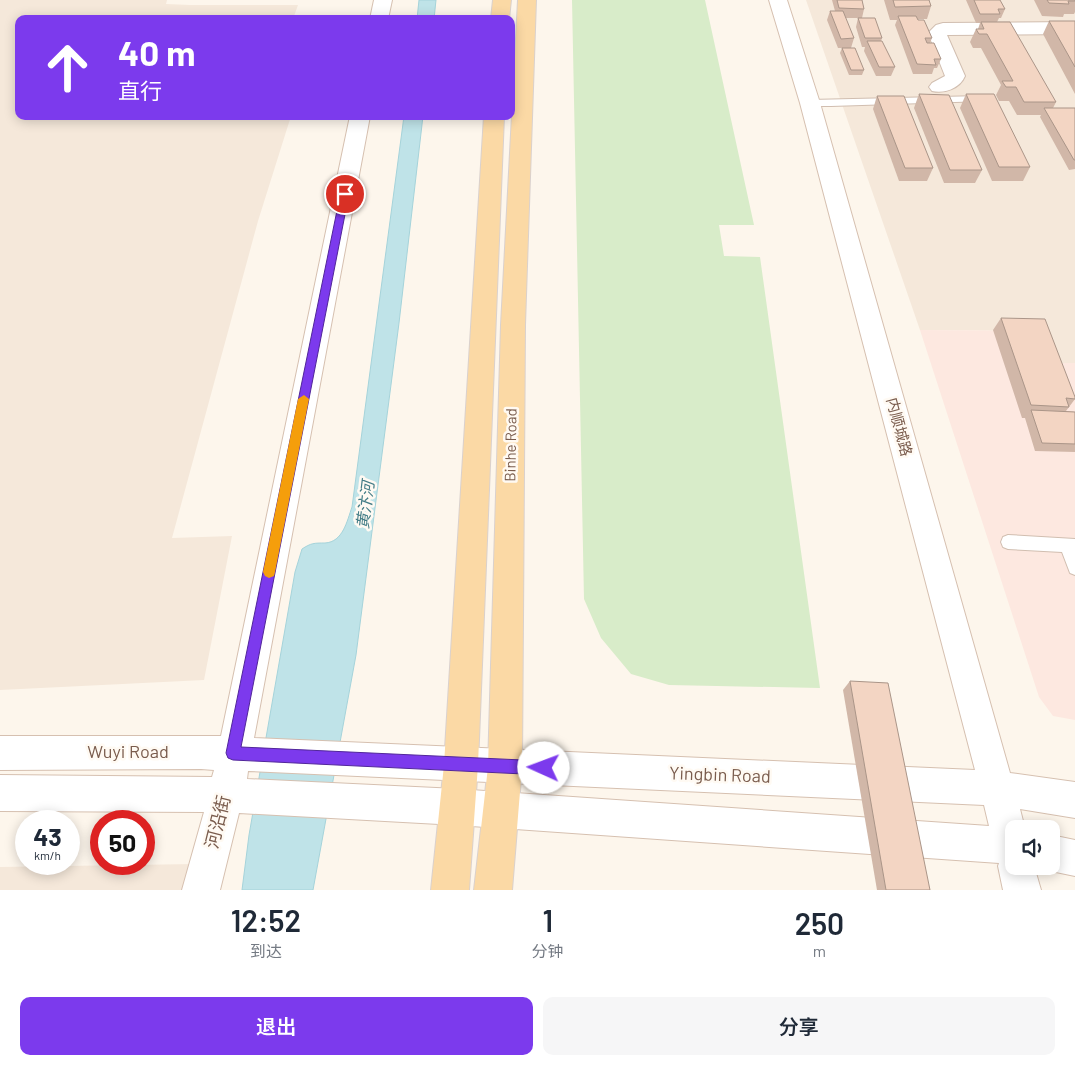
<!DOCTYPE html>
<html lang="zh">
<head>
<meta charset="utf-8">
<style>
	body { margin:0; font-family:Barlow,"Noto Sans SC",sans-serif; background:#f6f6f7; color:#1f2937; height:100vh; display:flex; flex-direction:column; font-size:19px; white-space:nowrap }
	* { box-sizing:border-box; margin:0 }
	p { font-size:16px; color:#747a83 }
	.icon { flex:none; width:28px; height:28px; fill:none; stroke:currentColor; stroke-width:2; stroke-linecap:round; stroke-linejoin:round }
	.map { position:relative; height:890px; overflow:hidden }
	.panel { display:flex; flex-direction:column; background:#fff; flex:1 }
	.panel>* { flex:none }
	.guide { position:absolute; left:15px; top:15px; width:500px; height:105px; border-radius:10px; box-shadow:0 2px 12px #0003; background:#7c3aed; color:#fff; overflow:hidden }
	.buttons { position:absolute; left:1005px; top:820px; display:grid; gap:10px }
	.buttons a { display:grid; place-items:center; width:55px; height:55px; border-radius:10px; background:#fff; box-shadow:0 2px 12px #0003; font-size:25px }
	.speed { position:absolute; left:15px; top:810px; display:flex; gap:10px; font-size:25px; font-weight:700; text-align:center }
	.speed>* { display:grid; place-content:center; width:65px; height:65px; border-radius:50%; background:#fff; box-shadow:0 2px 12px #0003; line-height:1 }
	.speed small { font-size:12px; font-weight:400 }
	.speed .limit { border:8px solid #d22; background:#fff; color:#111 }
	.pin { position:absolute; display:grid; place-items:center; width:42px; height:42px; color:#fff; margin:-21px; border:2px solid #fff; border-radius:50%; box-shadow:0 1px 5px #0007 }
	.me { position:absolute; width:55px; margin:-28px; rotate:272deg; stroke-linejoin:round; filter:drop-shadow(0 0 4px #0008) }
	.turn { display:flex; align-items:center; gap:18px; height:105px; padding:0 20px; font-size:22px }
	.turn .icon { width:65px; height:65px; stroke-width:2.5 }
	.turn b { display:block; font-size:35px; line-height:42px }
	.eta { display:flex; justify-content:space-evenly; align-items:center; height:85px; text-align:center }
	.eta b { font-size:30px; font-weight:600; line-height:35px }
	.cta { display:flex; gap:10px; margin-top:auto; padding:10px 20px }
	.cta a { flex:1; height:58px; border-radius:10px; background:#7c3aed; color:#fff; font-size:20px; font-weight:600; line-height:58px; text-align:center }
	.cta a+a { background:#f6f6f7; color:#1f2937 }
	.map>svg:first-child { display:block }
</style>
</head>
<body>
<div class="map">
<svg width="1075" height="890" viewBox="0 0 1075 890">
	<rect width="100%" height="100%" fill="#fdf6ec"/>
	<g fill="#f5e8da">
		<polygon points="0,0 167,0 166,4 190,5 298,5 293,19 19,19 19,116 291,116 258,221 172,538 232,536 204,680 0,690"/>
		<polygon points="806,0 1075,0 1075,363 1052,363 1038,331 920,330"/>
		<polygon points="195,864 187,890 0,890 0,867"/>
	</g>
	<polygon fill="#fde8e0" points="920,330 1038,331 1052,363 1075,363 1075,720 1053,716 1039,697"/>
	<polygon fill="#d8ecc9" points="572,0 705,0 754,225 719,225 724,256 760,257 820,688 669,685 631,674 601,638 584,599"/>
	<g fill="#bfe3e8" stroke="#a5d3da">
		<polygon points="419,0 436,0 434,19 417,19"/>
		<path d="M404,116H423L399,323L356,655L313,890H242L249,835L295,572L302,549C311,543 314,543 325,543C343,542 347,521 352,507Z"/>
	</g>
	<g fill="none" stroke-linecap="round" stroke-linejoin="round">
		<g stroke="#d1beb0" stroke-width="2">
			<g id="lane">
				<polygon points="982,96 987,99 986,101 831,106 810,106 805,103 810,100"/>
				<polygon points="1008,535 1075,539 1075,575 1070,573 1062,552 1008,549 1003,547 1001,542 1003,537"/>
			</g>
		</g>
		<g stroke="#d1beb0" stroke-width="2">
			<path id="street" d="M1075,22V34L947,35L965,76C960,88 945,94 932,91L929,87L932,83L945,76L928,33L936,25L943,23Z"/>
		</g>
		<g stroke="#d6c0b0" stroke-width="2">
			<g id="secondary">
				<polygon points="374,0 392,0 388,19 370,19"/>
				<path d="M769,0H787L820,103L1010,773L1075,782V818L1020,809L1025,829H1014V866H1034L1041,890H1003L998,866L999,863L457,825L239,813L220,890H182L204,812L0,811V775L212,777L214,770L201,769L0,770V736H221L350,116H370L254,738L975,770L800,103ZM248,771L984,805L989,826L457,789L247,779Z"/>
				<polygon points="1051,835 1075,840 1075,876 1051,871 1039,866 1051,866"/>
			</g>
		</g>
		<g stroke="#dad1cd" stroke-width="2">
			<g id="primary">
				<polygon points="493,0 511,0 509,19 491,19"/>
				<polygon points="518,0 536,0 525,325 522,767 512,890 474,890 488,767 501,325"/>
				<polygon points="484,116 504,116 478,765 469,890 431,890 444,765"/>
			</g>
		</g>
		<use href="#lane" fill="#fff" fill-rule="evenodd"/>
		<use href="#street" fill="#fff" fill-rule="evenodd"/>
		<use href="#secondary" fill="#fff" fill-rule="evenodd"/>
		<use href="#primary" fill="#fbd9a5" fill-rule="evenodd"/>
	</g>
	<g fill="#d1b7a8">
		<polygon points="832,0 862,0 864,9 862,18 882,38 881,41 895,67 891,76 876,76 864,51 865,47 862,47 856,27 858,18 845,18 854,38 851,48 838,48 827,20 830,11 835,11"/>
		<polygon points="884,0 929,0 931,6 927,19 918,19 932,38 930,43 941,59 937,68 934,68 932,74 913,74 895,25 897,20 890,20"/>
		<polygon points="966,0 1000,0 1005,9 1001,18 999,18 997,22 1056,102 1053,108 1075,108 1075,169 1069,170 1040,117 1041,115 1017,115 1009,101 999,101 996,95 1001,85 981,48 973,48 970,42 976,29 978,29 980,23 976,23"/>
		<polygon points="1034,0 1075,0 1075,12 1074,14 1064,14 1063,17 1042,16"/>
		<polygon points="1049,21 1075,21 1075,94 1043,34"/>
		<polygon points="842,48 864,70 862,75 849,75 840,53"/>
		<polygon points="919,94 982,170 975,183 944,183 914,108"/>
		<polygon points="966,94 1030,167 1023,181 992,181 960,108"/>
		<polygon points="877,96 933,168 927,181 899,181 873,109"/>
		<polygon points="1001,318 1075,397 1075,399 1066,411 1075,412 1075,452 1035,451 1025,418 1022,418 993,330"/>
		<polygon points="850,681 930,890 877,890 843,690"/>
	</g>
	<g fill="#f3d5c3" stroke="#aa9588">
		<polygon points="837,0 862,0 864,9 839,8"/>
		<polygon points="893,0 929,0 931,6 895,7"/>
		<polygon points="974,0 1000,0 1005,9 998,9 1000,14 980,14"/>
		<polygon points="1047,0 1075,0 1075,1 1068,1 1069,4 1049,3"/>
		<polygon points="830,11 843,11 854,38 841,39"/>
		<polygon points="898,16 916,16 918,20 924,20 932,38 925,38 927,43 934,43 941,59 934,59 936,65 917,64"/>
		<polygon points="858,18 875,18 882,38 865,38"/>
		<polygon points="1049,21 1075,21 1075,67"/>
		<polygon points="981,22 1010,22 1056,102 1024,102 1016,87 1006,87 1002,81 1013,81 987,34 979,34 976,29 984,29"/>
		<polygon points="867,41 882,41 895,67 879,67"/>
		<polygon points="842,48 855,48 864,70 851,70"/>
		<polygon points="919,94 949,95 982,170 950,170"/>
		<polygon points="966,94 994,94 1030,167 999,167"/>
		<polygon points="877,96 904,96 933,168 905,168"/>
		<polygon points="1044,108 1075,108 1075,160 1074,160"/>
		<polygon points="1001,318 1045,319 1075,397 1075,399 1066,398 1069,407 1031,405"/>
		<polygon points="1031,410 1075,412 1075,444 1042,443"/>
		<polygon points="850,681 888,683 930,890 886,890"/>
	</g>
	<polygon fill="#7c3aed" stroke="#51269a" points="341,191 345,191 349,194 241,747 544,761 549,763 551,768 549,773 544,775 233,760 228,758 226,753"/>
	<polygon fill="#f59e0b" points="304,395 309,399 275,572 274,576 269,578 265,576 263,572 298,399"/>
	<g text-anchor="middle" stroke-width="5" stroke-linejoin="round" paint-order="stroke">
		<g font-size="15" fill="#7a5c4d" stroke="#fffaf3">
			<text transform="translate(899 427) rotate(75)" y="5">内顺城路</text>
			<text transform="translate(511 445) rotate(-89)" y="5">Binhe Road</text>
		</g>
		<g font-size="16" font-style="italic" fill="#437c86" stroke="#fffaf3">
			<text transform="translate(365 505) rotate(-83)" y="6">黄汴河</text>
		</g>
		<g font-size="18" fill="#7a5c4d" stroke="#fffaf3">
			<text x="128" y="758">Wuyi Road</text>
			<text transform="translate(720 775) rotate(2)" y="6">Yingbin Road</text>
			<text transform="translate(218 822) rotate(-76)" y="6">河沿街</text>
		</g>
	</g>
</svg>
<div class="buttons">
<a><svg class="icon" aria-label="sound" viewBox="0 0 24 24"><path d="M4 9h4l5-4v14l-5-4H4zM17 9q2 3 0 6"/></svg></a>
</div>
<div class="speed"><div>43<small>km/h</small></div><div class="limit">50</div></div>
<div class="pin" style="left:345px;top:194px;background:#d93025"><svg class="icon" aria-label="arrive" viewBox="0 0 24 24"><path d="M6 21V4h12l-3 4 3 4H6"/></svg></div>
<svg class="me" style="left:544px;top:768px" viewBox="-20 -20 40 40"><circle r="19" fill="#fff"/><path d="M0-13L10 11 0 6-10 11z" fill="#7c3aed"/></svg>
<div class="guide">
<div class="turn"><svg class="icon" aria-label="ahead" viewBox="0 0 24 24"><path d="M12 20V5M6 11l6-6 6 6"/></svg><div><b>40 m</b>直行</div></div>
</div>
</div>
<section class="panel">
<div class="eta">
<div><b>12:52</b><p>到达</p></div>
<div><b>1</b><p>分钟</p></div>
<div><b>250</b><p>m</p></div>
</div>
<div class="cta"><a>退出</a><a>分享</a></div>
</section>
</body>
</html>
